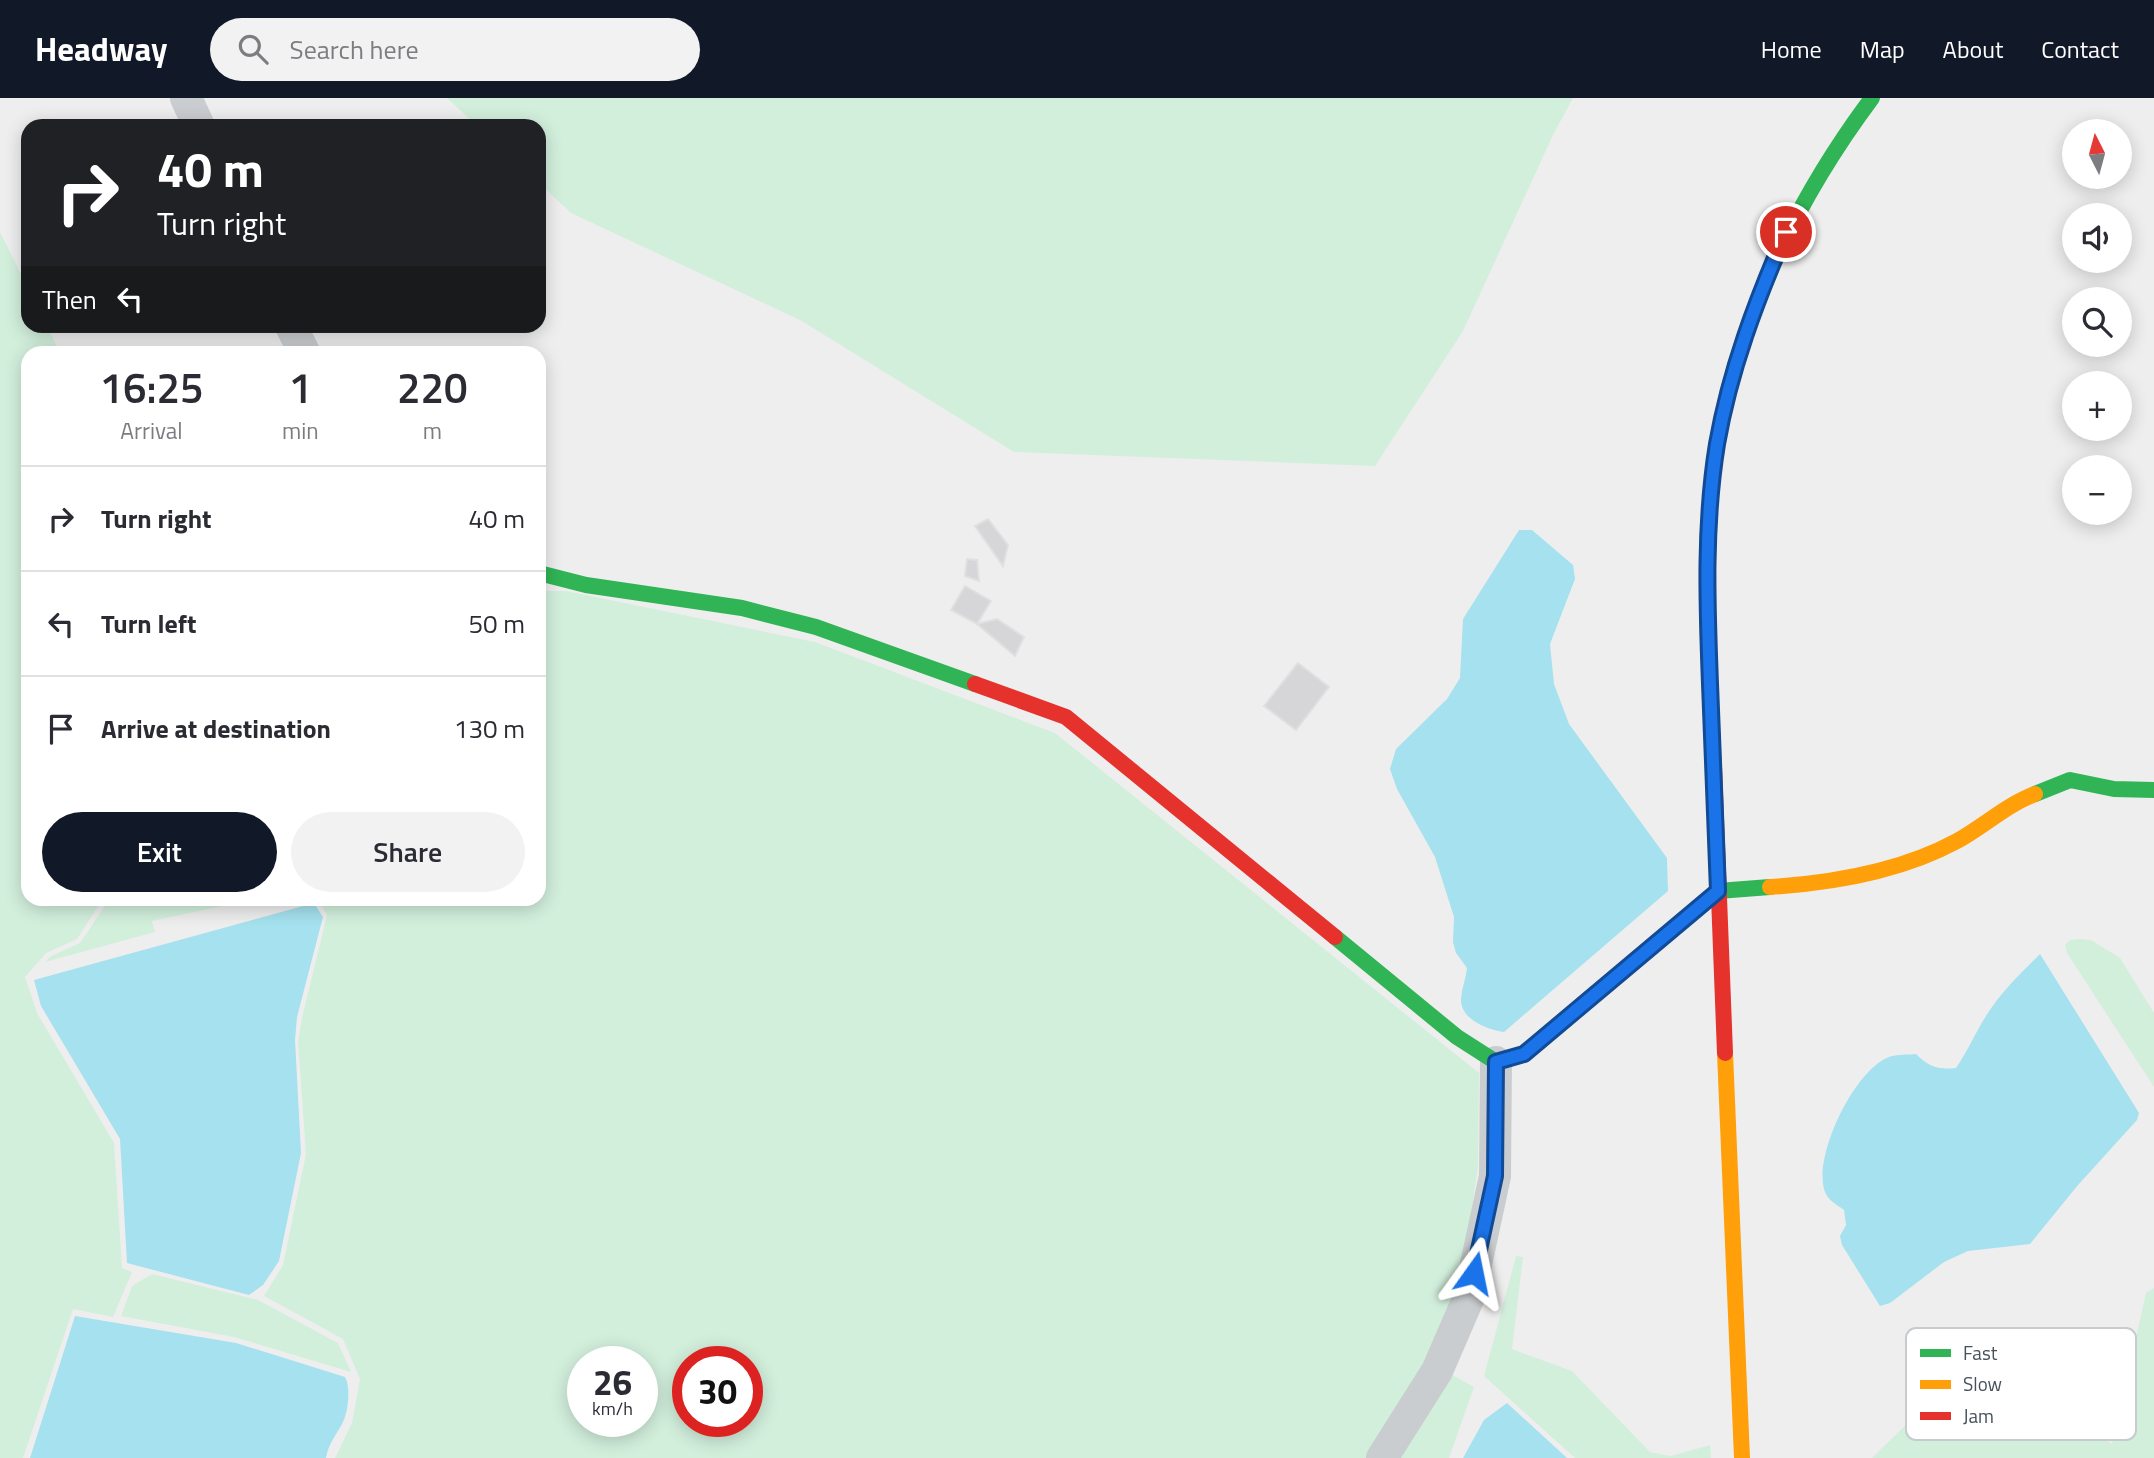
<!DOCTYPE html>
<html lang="en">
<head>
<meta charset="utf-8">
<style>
	body { margin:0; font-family:"Titillium Web",sans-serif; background:#f2f2f3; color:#2b2b33; height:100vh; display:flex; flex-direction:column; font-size:26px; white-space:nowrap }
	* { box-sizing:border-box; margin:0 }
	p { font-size:23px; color:#7c7c81 }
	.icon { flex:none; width:38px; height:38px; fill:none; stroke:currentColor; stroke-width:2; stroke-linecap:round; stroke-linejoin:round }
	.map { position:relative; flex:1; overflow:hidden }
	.sheet { position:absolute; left:21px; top:248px; width:525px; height:560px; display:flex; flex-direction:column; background:#fff; border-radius:21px; box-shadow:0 4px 18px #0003 }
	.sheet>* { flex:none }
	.banner { position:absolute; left:21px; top:21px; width:525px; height:214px; border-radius:21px; box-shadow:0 4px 18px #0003; background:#202124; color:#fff; overflow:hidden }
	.needle { width:46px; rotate:354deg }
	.controls { position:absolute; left:2062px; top:21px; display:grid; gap:14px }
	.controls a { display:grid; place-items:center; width:70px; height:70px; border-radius:50%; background:#fff; box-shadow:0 4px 18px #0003; font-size:35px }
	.speed { position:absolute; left:567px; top:1248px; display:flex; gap:14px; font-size:35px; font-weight:700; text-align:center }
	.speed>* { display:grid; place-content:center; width:91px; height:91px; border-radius:50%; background:#fff; box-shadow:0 4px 18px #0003; line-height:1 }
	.speed small { font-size:18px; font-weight:400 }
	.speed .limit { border:10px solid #d22; background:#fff; color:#111 }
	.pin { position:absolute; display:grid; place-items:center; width:60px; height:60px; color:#fff; margin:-30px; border:4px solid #fff; border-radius:50%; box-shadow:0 2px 7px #0007 }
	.me { position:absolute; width:77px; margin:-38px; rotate:12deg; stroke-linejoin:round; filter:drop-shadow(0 0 5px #0008) }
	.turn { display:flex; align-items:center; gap:24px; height:147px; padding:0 21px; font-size:32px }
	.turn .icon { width:91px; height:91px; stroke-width:2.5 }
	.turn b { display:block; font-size:49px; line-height:60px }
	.then { display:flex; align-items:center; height:66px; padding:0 21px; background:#0003; gap:14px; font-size:26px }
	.eta { display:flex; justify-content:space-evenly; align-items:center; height:119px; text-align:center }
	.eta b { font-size:42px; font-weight:600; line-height:49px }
	.action { display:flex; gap:14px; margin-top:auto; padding:14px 21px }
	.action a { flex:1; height:80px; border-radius:42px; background:#111827; color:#fff; font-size:28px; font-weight:600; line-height:80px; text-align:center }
	.action a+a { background:#f2f2f3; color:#2b2b33 }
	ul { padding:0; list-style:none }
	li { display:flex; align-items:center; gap:21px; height:105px; padding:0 21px; border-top:2px solid #e1e1e2 }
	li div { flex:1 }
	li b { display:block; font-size:26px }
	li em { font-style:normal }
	header { display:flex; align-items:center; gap:42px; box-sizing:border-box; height:98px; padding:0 35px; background:#111827; color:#fff }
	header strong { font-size:33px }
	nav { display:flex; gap:38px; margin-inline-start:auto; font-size:24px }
	.search { width:490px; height:63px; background:#f2f2f3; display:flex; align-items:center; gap:18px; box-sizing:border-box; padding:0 24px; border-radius:38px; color:#7c7c81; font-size:26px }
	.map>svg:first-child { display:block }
</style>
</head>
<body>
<header>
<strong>Headway</strong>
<div class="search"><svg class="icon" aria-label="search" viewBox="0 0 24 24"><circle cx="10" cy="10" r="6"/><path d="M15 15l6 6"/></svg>Search here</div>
<nav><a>Home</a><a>Map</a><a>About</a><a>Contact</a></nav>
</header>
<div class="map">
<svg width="2154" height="1360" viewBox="0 0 2154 1360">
	<rect width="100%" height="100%" fill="#efeeee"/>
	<g fill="#d2efdc" fill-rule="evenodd">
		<polygon points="447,0 1573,0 1553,37 1463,233 1375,368 1014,354 800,222 571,115 539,85 539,28 477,28"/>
		<polygon points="0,134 28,190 28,228 47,228 60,255 28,256 28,802 102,802 77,841 46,855 25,879 37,915 114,1045 122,1170 132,1174 113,1219 73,1211 23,1360 0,1360"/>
		<path d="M539,493H566L815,544L1055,635L1479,975L1478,1070L1460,1189L1426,1262L1474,1289L1449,1360H335L352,1325L360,1281L343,1241L264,1198L283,1167L306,1056L298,944L302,920L327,817L318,802H539ZM583,1264H642V1323H583ZM688,1264H747V1323H688Z"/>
		<polygon points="109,802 251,802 152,823 155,834 45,864 51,858 80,845"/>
		<polygon points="2080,841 2091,842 2120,860 2154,915 2154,989 2067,855 2065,847 2070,842"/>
		<polygon points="1516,1158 1523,1159 1512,1251 1572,1273 1650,1354 1671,1358 1710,1347 1711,1360 1575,1360 1484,1278"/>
		<polygon points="152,1176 258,1202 338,1245 351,1274 234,1239 121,1218 132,1188"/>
		<polygon points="2154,1190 2154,1360 1872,1360 1932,1301 1981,1277 2021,1285 2112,1346 2146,1195"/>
	</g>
	<g fill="#a5e1ee">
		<path d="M1519,432H1532L1573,467L1575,481L1550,546L1554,586L1569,626L1667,760L1668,793L1504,934C1488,932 1462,922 1461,903C1461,893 1466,880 1467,870L1456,855L1453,844L1454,819L1435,759L1397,691L1390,671L1396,651L1447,601L1460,580L1463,521Z"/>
		<polygon points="314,805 323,819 297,919 295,942 301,1055 279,1163 263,1187 249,1197 127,1165 120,1041 41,908 34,882"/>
		<path d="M2040,856L2139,1015L2137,1022L2078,1087L2030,1146L1968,1153L1944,1164L1890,1205L1880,1208L1842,1147L1840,1138L1846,1127L1844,1112C1837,1107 1828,1102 1825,1094C1812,1060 1854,972 1889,959C1897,956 1908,957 1916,956C1929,969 1938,972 1956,970C1968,953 1975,935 1986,918C2000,895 2021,875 2040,856Z"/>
		<path d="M75,1218L236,1245L345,1279C351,1289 348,1314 343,1324C337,1336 328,1346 326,1360H30Z"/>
		<polygon points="1507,1305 1567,1360 1463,1360 1484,1322"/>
	</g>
	<g fill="#d6d6d9" stroke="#e0e0e1" stroke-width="2">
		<polygon points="988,421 1008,447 1003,468 975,428"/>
		<polygon points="967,461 977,462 979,483 965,478"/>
		<polygon points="965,488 991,503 977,526 951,512"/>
		<polygon points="997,521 1024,539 1015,558 977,526"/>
		<polygon points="1298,565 1329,589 1296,632 1264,608"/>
	</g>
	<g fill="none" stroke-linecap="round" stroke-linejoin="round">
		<g stroke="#cacdcf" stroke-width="32">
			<polyline points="186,0 199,28"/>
			<polyline points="291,228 305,256"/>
			<polyline points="1382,1360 1437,1273 1469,1199 1495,1078 1496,964"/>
		</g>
		<g stroke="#30b455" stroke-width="16">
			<path d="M1730,286C1759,180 1807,87 1872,0"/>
			<polyline points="539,475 586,487 742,510 816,529 975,586"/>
			<polyline points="2035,696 2070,682 2114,691 2154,692"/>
			<polyline points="1335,839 1457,939 1496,964 1524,956 1718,793 1770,789"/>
		</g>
		<g stroke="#ff9f0a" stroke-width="16">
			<path d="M1714,669C1708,541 1696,411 1730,286"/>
			<path d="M1770,789C1833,785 1900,774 1957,743C1983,729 2006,707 2035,696"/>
			<polyline points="1725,955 1742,1360"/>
		</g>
		<g stroke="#e5322d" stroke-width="16">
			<polyline points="975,586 1066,619 1335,839"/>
			<polyline points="1714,669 1725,955"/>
		</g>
	</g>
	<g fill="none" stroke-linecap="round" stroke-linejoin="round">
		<g stroke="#114b97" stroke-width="18">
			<path id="route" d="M1474,1175L1495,1078L1496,964L1524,956L1718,793C1715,724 1713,655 1710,586C1707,505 1704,426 1717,346C1730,272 1756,203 1786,134"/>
		</g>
		<use href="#route" stroke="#1a73e8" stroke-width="12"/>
	</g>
	<rect x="1906" y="1230" width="230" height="112" rx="10" fill="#fff" stroke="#c7cbce" stroke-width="2"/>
	<rect x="1920" y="1251" width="31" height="8" fill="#30b455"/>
	<rect x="1920" y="1282" width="31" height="9" fill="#ff9f0a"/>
	<rect x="1920" y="1314" width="31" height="8" fill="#e5322d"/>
	<g font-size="19" fill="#45525b">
		<text x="1963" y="1262">Fast</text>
		<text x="1963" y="1293">Slow</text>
		<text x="1963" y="1325">Jam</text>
	</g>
</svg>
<div class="controls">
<a><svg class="needle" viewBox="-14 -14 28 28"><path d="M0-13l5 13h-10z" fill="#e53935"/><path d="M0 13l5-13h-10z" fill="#7c7c81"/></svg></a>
<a><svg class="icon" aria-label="sound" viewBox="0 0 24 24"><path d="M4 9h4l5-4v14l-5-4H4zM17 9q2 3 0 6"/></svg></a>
<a><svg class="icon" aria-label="search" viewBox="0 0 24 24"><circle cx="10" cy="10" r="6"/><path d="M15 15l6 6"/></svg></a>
<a>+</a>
<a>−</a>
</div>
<div class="speed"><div>26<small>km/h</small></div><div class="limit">30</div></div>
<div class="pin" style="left:1786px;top:134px;background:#d93025"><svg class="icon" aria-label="arrive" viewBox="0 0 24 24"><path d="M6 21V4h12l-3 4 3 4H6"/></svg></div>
<svg class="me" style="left:1474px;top:1175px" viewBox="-20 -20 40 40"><path d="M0-17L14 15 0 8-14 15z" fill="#1a73e8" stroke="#fff" stroke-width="4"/></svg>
<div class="banner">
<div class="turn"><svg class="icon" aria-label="right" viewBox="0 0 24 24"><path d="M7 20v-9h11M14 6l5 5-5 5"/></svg><div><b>40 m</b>Turn right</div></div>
<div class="then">Then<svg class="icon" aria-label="left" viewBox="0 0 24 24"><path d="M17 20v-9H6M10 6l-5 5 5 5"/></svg></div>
</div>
<section class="sheet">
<div class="eta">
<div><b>16:25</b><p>Arrival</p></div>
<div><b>1</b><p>min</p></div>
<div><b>220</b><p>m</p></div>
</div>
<ul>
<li><svg class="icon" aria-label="right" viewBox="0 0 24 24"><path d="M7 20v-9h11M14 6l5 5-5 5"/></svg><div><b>Turn right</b></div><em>40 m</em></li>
<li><svg class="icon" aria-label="left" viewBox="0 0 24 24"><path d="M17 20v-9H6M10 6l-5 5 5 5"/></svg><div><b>Turn left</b></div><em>50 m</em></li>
<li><svg class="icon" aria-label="arrive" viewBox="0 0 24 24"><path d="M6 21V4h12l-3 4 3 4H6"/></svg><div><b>Arrive at destination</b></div><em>130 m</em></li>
</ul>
<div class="action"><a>Exit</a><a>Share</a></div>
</section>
</div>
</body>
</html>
